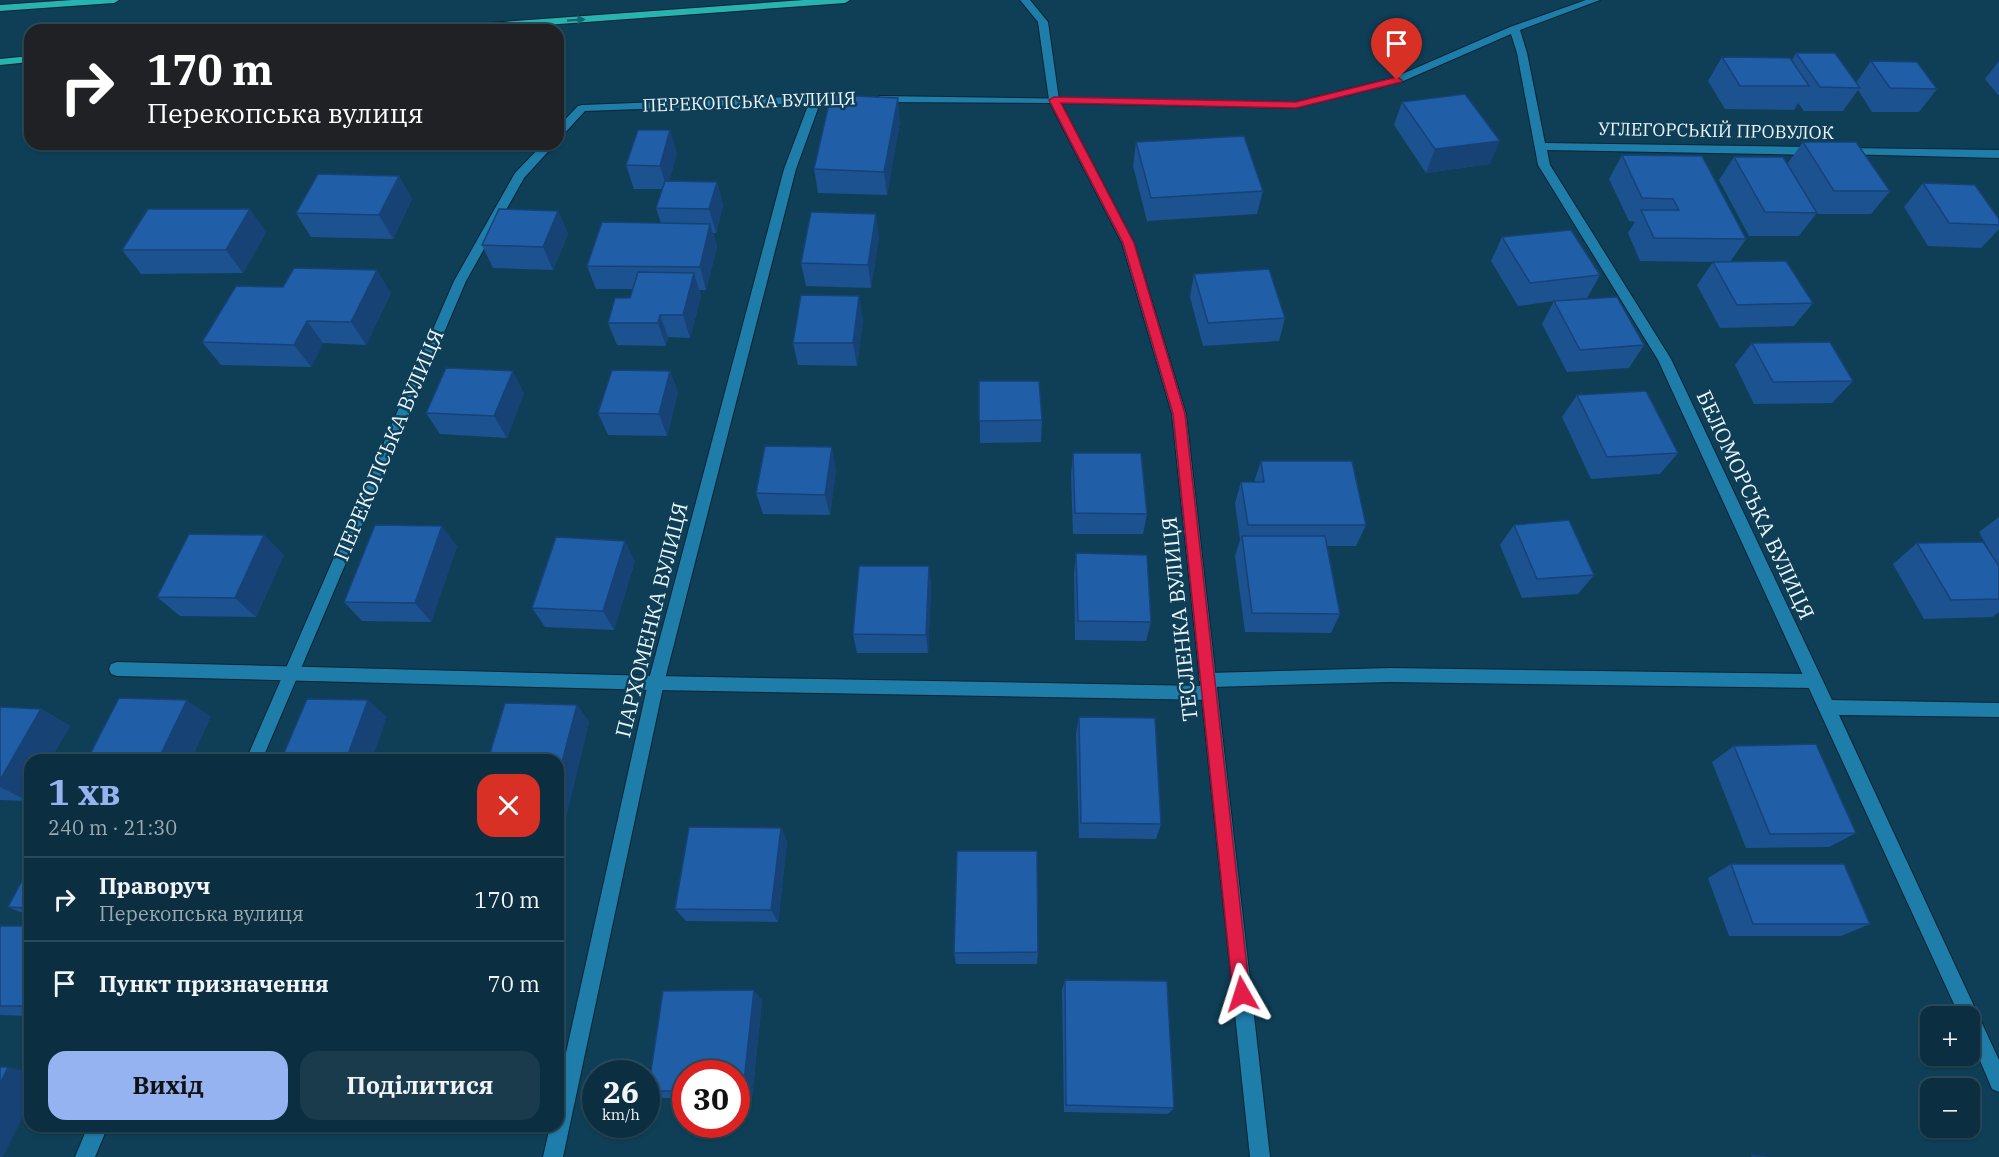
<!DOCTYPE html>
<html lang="uk">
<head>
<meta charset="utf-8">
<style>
	body { margin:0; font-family:"IBM Plex Serif",serif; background:#193b4c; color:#f1f3f6; height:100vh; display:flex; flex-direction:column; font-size:22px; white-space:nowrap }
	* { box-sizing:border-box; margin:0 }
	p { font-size:20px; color:#9aa9b1 }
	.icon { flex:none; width:33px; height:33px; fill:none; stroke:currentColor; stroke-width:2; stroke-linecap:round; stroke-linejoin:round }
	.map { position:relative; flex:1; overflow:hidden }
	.details { position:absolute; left:24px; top:754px; width:540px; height:378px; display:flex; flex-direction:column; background:#0b2f41; border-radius:18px; box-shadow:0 2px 4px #0004,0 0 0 2px #2b4a5a }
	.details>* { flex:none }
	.hud { position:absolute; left:24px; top:24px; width:540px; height:126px; border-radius:18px; box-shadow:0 2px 4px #0004,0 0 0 2px #2b4a5a; background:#202124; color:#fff; overflow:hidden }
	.tools { position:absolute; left:1920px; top:1006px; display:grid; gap:12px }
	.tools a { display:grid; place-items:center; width:60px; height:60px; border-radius:12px; background:#0b2f41; box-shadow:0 2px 4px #0004,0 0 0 2px #2b4a5a; font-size:30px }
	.speed { position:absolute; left:582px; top:1060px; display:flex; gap:12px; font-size:30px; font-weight:700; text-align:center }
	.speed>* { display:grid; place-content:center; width:78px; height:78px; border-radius:50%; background:#0b2f41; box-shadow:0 2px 4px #0004,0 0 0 2px #2b4a5a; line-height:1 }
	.speed small { font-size:15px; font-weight:400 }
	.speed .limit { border:9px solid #d22; background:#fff; color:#111 }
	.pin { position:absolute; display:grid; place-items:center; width:51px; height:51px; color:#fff; margin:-62px -26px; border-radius:50% 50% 50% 0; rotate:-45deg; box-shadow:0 0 6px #0007 }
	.pin .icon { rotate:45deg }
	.me { position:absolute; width:66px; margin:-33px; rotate:354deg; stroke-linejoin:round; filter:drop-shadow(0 0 4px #0008) }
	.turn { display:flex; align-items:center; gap:21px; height:126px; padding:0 24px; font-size:27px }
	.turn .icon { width:78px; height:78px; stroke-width:2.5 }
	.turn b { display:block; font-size:42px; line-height:51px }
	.round { display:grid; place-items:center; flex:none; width:63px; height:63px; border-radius:18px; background:#193b4c }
	.head { display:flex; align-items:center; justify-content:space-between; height:102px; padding:0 24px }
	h1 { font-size:36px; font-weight:700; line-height:45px; color:#95b2f1 }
	.action { display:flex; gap:12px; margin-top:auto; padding:12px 24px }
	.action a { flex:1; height:69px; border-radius:18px; background:#95b2f1; color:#111; font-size:24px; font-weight:700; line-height:69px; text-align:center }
	.action a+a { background:#193b4c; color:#f1f3f6 }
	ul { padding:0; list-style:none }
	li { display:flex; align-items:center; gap:18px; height:84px; padding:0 24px; border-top:2px solid #2b4a5a }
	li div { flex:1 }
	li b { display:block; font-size:22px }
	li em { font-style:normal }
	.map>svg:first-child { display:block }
</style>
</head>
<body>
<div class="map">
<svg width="1999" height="1157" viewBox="0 0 1999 1157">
	<rect width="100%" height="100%" fill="#0f3f57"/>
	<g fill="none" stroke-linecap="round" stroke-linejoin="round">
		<g stroke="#092533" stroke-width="2">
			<g id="lane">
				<polygon points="1020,0 1030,0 1048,22 1059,100 1058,102 1050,102 1049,100 1038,22"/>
				<polygon points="117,662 656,676 1203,686 1199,680 1201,675 1207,673 1390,668 1814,674 1820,676 1822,681 1820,686 1814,688 1390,682 1212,687 1217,693 1215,698 1209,700 656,690 117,676 111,674 109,669 111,664"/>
			</g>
		</g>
		<g stroke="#092533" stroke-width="2">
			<g id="street">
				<polygon points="1586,0 1600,0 1520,30 1527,53 1545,143 1816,147 1822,151 1816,155 1547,150 1550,165 1671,359 1832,700 1999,703 1999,717 1839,715 1999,1060 1999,1092 1992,1089 1970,1037 1970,1017 1960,1017 1658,360 1538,165 1517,53 1511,34 1401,82 1296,108 1061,103 1134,243 1186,414 1270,1157 1250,1157 1172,414 1122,243 1050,103 880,102 875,99 880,96 1296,102 1393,78 1510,27"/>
				<polygon points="816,96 850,96 855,99 850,102 820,103 796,169 664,683 563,1157 543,1157 550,1126 558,1126 558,1089 648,683 784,169 809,103 585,111 562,136 558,137 558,127 578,106 582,105"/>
				<polygon points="543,144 555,144 524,178 466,281 262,760 246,760 454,281 515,173"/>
				<polygon points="1843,148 1999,150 1999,158 1839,154 1837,152"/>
				<polygon points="88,1126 108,1126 95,1157 75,1157"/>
			</g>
		</g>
		<g stroke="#092533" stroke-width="2">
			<g id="primary">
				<polygon points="72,0 119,0 114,3 0,11 0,5"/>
				<polygon points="804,0 850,0 845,3 476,30 429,30 434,27"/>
				<polygon points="30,56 30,62 0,65 0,59"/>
			</g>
		</g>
		<use href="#lane" fill="#1f7daa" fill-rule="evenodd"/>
		<use href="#street" fill="#1f7daa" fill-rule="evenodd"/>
		<use href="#primary" fill="#27b3b0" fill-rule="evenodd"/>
	</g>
	<g fill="#1c5290">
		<polygon points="1796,53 1856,83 1871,61 1937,89 1919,112 1872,112 1858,90 1843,111 1804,111 1798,103 1794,110 1725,109 1708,81 1722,57 1792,60"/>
		<polygon points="1999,61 1999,96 1985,79"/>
		<polygon points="1402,102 1490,164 1426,173 1394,125"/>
		<polygon points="900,121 887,195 818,193 814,169"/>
		<polygon points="1136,142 1263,191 1257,214 1147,221 1133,166"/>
		<polygon points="1803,142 1890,191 1871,214 1816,214 1799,236 1749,236 1719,180 1734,157 1787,164"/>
		<polygon points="677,153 669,181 717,182 723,205 716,233 713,233 717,247 706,290 699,290 701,296 690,338 668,337 666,346 617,345 608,323 630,298 633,289 596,289 587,266 661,223 656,208 662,189 634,189 626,165"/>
		<polygon points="1622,155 1746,239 1730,262 1813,303 1794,326 1720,328 1697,285 1713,262 1640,261 1628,233 1635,222 1629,221 1609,179"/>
		<polygon points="399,176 412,199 393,239 311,237 296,213"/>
		<polygon points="1923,183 1999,219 1999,229 1981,248 1928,246 1904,207"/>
		<polygon points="558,211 568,234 553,270 493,268 482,245"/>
		<polygon points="266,232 243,273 141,274 122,250"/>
		<polygon points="879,237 871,288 806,286 801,263"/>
		<polygon points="1502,237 1600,275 1587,298 1558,301 1644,345 1629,368 1567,372 1542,324 1554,301 1518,306 1491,261"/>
		<polygon points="1194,274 1285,318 1279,341 1203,346 1190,297"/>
		<polygon points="391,293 366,345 323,343 311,367 221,365 202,342"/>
		<polygon points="863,319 857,366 798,365 793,343"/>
		<polygon points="1752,343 1853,381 1832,403 1754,404 1735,365"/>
		<polygon points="670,371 678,393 667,436 608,435 598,413"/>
		<polygon points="979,381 1042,420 1041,442 980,443"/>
		<polygon points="524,393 507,438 440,434 426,413"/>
		<polygon points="1577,395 1678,453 1660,474 1591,479 1562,417"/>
		<polygon points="1073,453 1147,514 1143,534 1073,534 1071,475"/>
		<polygon points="1261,461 1366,525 1356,546 1327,546 1340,614 1331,633 1245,632 1235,556 1240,540 1235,503 1241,482 1254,482"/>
		<polygon points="836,469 830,515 763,514 756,493"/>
		<polygon points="1999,517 1999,612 1992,617 1924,619 1893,564 1917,543 1992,555 1979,532"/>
		<polygon points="1514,525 1594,575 1578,594 1522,598 1500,545"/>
		<polygon points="457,546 431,622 362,621 344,602"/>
		<polygon points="1076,553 1151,622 1146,641 1075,640 1074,573"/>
		<polygon points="284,555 256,617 180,616 157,597"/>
		<polygon points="635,561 614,630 545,627 532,608"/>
		<polygon points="929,566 931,586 928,653 857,653 853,634"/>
		<polygon points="577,705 589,722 565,821 558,821 558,760"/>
		<polygon points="0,707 41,709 70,726 50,760 30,760 30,797 28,801 0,800"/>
		<polygon points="1079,717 1161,824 1156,839 1079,838 1076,734"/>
		<polygon points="1734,746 1856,833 1829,847 1746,848 1712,762"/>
		<polygon points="781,828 787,842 778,922 686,921 675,909"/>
		<polygon points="1731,864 1870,924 1841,936 1729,936 1708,878"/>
		<polygon points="30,866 30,916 8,907"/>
		<polygon points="0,926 30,926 30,1016 0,1015"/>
		<polygon points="1038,952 1037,964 956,964 954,953"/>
		<polygon points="1065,980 1174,1108 1168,1114 1064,1112 1062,990"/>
		<polygon points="762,1000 752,1097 736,1098 736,1074 686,1074 686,1098 660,1098 648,1091"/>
	</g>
	<g fill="#164276">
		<polygon points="898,98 900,121 887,195 884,172"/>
		<polygon points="670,130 677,153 667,189 660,166"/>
		<polygon points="1500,141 1490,164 1426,173 1435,149"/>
		<polygon points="399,176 412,199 393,239 379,215"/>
		<polygon points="717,182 723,205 716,233 709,209"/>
		<polygon points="250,209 266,232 243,273 226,250"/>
		<polygon points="558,211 568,234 553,270 543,247"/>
		<polygon points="876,214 879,237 871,288 868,265"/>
		<polygon points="710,224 717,247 706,290 700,267"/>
		<polygon points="377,270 391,293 366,345 351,322"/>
		<polygon points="694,273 701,296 690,338 683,315"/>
		<polygon points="859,296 863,319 857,366 853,343"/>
		<polygon points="660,315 668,337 666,346 658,323"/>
		<polygon points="307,321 323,343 311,367 294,345"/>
		<polygon points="513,371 524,393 507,438 494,416"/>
		<polygon points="670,371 678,393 667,436 659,414"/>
		<polygon points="832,447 836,469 830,515 825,495"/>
		<polygon points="442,526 457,546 431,622 415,603"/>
		<polygon points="264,535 284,555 256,617 235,598"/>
		<polygon points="625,541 635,561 614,630 603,611"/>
		<polygon points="929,566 931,586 928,653 926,635"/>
		<polygon points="187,700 211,717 191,760 158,760"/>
		<polygon points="368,700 387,717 372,760 346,760"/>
		<polygon points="577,705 589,722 565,821 558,814 558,777"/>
		<polygon points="41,709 70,726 50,760 30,760 30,797 28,801 0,787 0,780"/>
		<polygon points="781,828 787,842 778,922 771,910"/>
		<polygon points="754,990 762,1000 752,1097 743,1090"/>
		<polygon points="8,1067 30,1072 30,1102 3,1157 0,1157 0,1084"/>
	</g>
	<g fill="#205fa8" stroke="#164276" stroke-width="1.5">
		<polygon points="1796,53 1835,53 1860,88 1820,87"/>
		<polygon points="1722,57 1790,58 1809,86 1740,86"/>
		<polygon points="1871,61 1917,62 1937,89 1890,88"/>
		<polygon points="1465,94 1500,141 1435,149 1402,102"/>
		<polygon points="831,95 898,98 884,172 814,169"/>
		<polygon points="638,130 670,130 660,166 626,165"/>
		<polygon points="1244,136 1263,191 1151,198 1136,142"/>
		<polygon points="1803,142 1856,142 1890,191 1834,191"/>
		<polygon points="1622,155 1702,156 1746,239 1654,238 1641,210 1679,210 1673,199 1642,198"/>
		<polygon points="1734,157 1783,157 1817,213 1765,212"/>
		<polygon points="318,174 399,176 379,215 296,213"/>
		<polygon points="665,181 717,182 709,209 656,208"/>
		<polygon points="1923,183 1975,185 1999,219 1999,225 1949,223"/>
		<polygon points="148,209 250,209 226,250 122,250"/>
		<polygon points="499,209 558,211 543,247 482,245"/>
		<polygon points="811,212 876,214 868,265 801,263"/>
		<polygon points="602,222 710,224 700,267 587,266"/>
		<polygon points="1571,230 1600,275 1530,283 1502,237"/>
		<polygon points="1786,261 1813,303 1737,305 1713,262"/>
		<polygon points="294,268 377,270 351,322 307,321 294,345 202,342 236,286 283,287"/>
		<polygon points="1269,269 1285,318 1208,323 1194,274"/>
		<polygon points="638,272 694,273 683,315 660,315 658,323 608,323 615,298 630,298"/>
		<polygon points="801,295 859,296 853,343 793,343"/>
		<polygon points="1617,297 1644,345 1580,350 1554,301"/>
		<polygon points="1830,342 1853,381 1773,382 1752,343"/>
		<polygon points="446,368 513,371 494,416 426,413"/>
		<polygon points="612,370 670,371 659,414 598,413"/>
		<polygon points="979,381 1039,381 1042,420 979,421"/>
		<polygon points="1646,391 1678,453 1607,457 1577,395"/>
		<polygon points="765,446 832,447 825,495 756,493"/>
		<polygon points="1073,453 1141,453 1147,514 1075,513"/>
		<polygon points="1261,461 1352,461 1366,525 1248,525 1241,482 1264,482"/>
		<polygon points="1569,520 1594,575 1537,579 1514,525"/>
		<polygon points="375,525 442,526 415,603 344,602"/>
		<polygon points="189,534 264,535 235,598 157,597"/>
		<polygon points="1242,536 1325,536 1340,614 1252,613"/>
		<polygon points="556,537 625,541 603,611 532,608"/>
		<polygon points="1983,542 1999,566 1999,599 1951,600 1917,543"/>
		<polygon points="1076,553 1147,555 1151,622 1078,621"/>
		<polygon points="859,566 929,566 926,635 853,634"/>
		<polygon points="119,698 187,700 158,760 87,760"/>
		<polygon points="307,699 368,700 346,760 281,760"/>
		<polygon points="505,703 577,705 558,777 558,760 488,760"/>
		<polygon points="0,707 41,709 0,780"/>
		<polygon points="1079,717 1155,718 1161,824 1081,823"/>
		<polygon points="1816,744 1856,833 1770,834 1734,746"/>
		<polygon points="689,827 781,828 771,910 675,909"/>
		<polygon points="957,851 1037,851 1038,952 954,953"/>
		<polygon points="1731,864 1844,864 1870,924 1753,924"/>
		<polygon points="30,866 30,908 8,907"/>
		<rect x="0" y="926" width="30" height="80"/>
		<polygon points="1065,980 1167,981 1174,1108 1066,1105"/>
		<polygon points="754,990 743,1090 736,1090 736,1074 686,1074 686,1091 648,1091 663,991"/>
		<polygon points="0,1067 8,1067 0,1084"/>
		<polygon points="1752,1155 1766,1157 1752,1157"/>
	</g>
	<defs><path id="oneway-solid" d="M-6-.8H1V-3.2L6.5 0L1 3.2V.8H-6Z" transform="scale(1.5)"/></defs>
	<use fill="#166272" href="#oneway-solid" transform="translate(576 20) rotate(-4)"/>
	<polygon fill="#e11d48" stroke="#92132f" stroke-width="1.5" points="1397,77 1402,80 1401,82 1296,108 1061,103 1134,243 1185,414 1250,994 1248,1001 1242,1003 1236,1001 1233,994 1173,414 1123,243 1049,100 1054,97 1296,102"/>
	<g text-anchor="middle" stroke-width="5" stroke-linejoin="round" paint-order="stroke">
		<g font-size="18" fill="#ecf4f9" stroke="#0f3f57">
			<text transform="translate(749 102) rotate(-2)" y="6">ПЕРЕКОПСЬКА ВУЛИЦЯ</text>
			<text transform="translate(1716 131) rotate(1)" y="6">УГЛЕГОРСЬКIЙ ПРОВУЛОК</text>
		</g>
		<g font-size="21" fill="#ecf4f9" stroke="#0f3f57">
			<text transform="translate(389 445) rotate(-67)" y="7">ПЕРЕКОПСЬКА ВУЛИЦЯ</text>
			<text transform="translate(1755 505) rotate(65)" y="7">БЕЛОМОРСЬКА ВУЛИЦЯ</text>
			<text transform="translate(1180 619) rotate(-96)" y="7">ТЕСЛЕНКА ВУЛИЦЯ</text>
			<text transform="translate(652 620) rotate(-76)" y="7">ПАРХОМЕНКА ВУЛИЦЯ</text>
		</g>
	</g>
</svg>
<div class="tools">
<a>+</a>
<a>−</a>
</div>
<div class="speed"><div>26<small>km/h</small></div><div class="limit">30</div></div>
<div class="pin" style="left:1397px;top:80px;background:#d93025"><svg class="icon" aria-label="arrive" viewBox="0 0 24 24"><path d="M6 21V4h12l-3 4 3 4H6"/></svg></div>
<svg class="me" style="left:1242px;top:994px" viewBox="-20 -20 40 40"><path d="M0-17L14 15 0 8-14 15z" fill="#e11d48" stroke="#fff" stroke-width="4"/></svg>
<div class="hud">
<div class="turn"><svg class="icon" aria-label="right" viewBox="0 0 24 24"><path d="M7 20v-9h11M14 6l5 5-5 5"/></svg><div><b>170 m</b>Перекопська вулиця</div></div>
</div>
<section class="details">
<div class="head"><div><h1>1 хв</h1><p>240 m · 21:30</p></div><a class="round" style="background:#d93025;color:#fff"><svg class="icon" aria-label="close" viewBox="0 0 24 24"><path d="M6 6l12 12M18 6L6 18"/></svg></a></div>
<ul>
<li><svg class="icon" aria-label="right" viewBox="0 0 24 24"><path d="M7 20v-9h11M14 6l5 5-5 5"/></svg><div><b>Праворуч</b><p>Перекопська вулиця</p></div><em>170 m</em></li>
<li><svg class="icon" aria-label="arrive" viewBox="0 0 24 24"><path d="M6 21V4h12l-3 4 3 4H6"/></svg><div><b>Пункт призначення</b></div><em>70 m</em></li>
</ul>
<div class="action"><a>Вихід</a><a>Поділитися</a></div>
</section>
</div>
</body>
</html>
